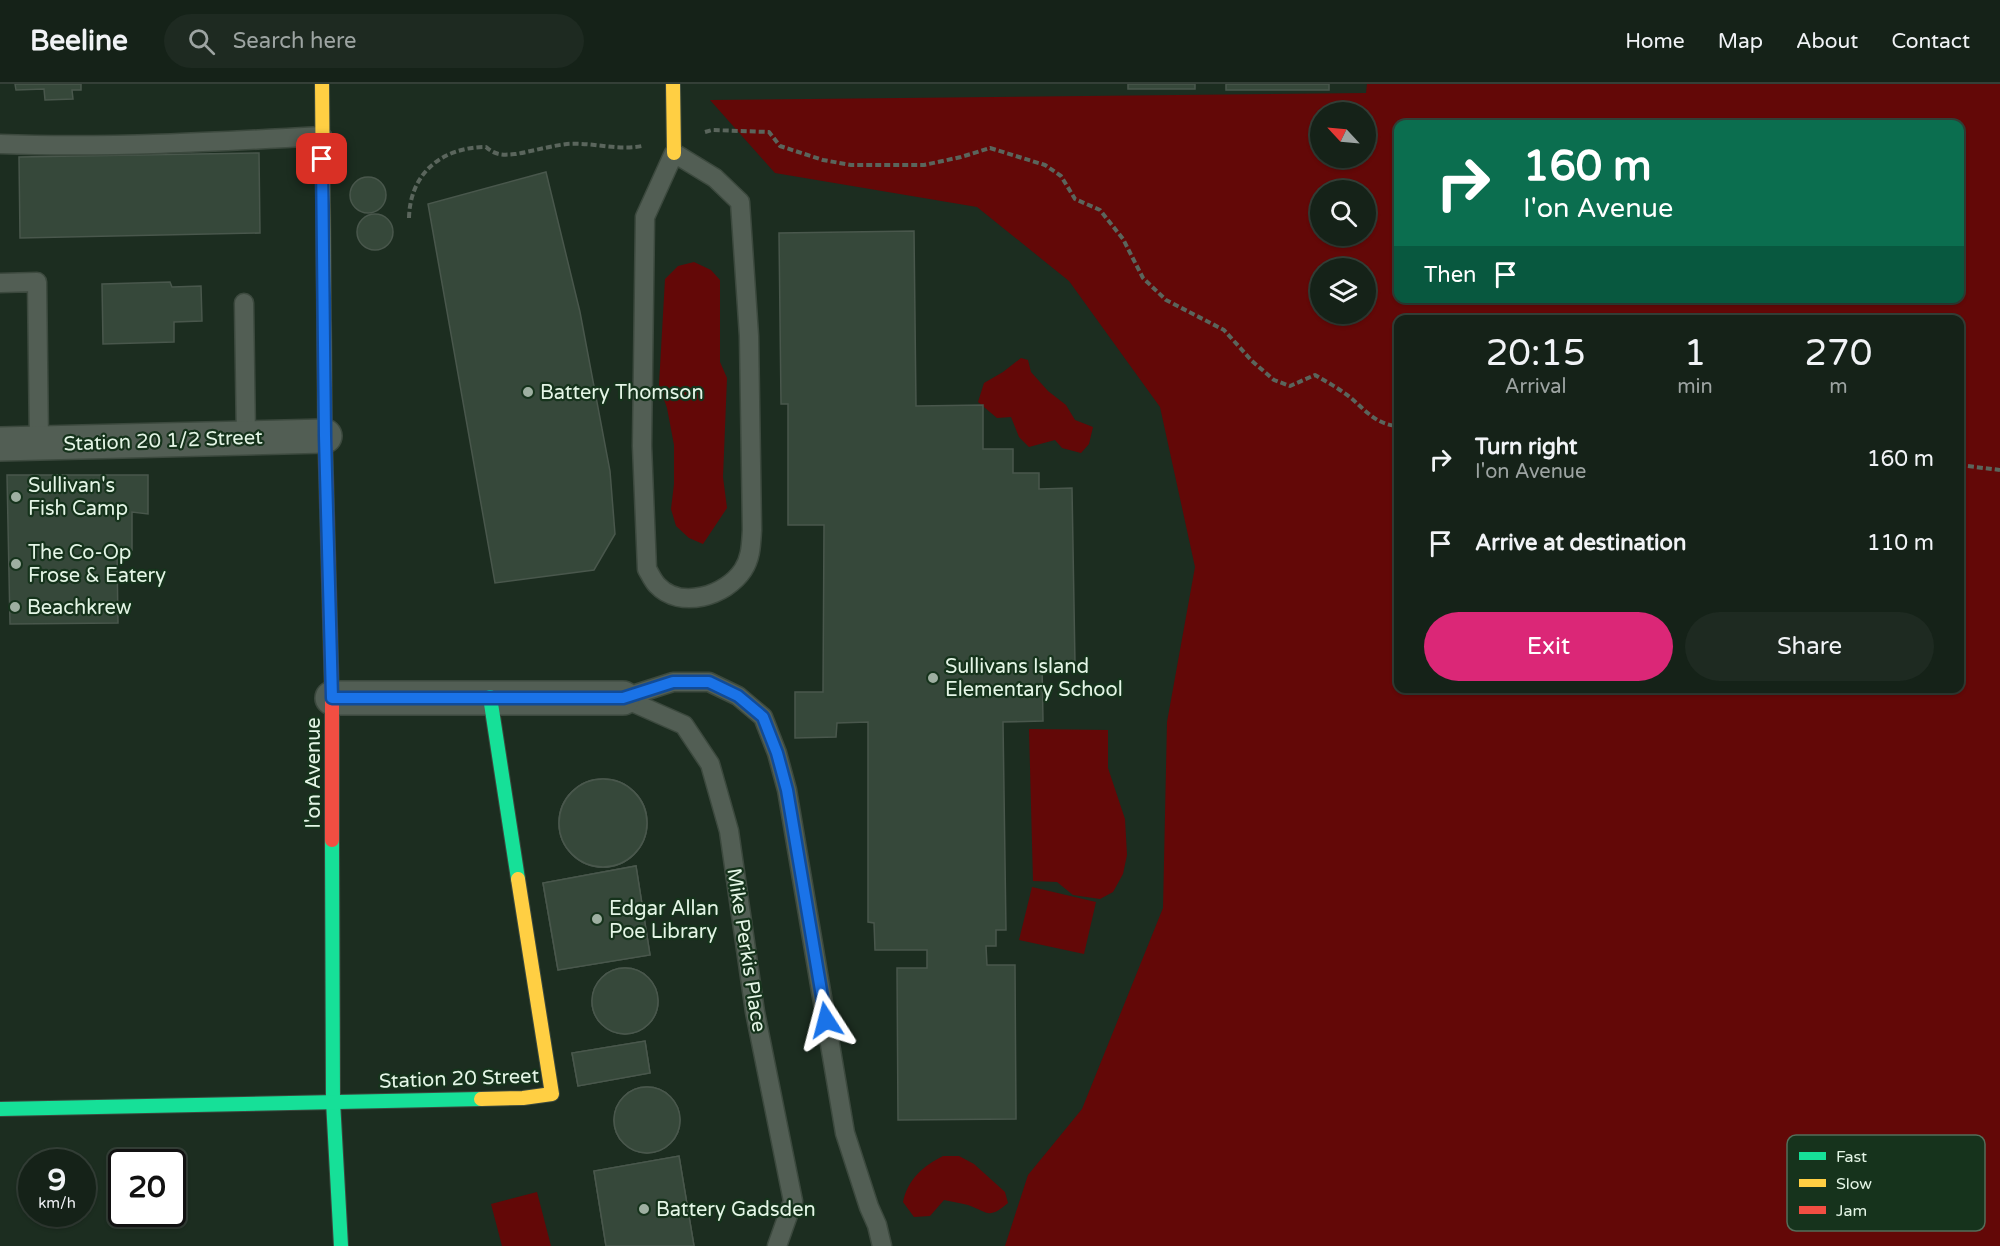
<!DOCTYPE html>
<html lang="en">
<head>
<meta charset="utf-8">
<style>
	body { margin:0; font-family:"Varela Round",sans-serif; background:#1e2a21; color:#f1f3f6; height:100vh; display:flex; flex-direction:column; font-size:22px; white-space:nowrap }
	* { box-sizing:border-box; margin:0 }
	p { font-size:20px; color:#9da4a2 }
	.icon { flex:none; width:33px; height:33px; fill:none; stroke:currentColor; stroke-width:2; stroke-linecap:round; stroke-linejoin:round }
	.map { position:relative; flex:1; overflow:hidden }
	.panel { position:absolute; left:1394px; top:231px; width:570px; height:378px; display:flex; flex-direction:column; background:#152218; border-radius:12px; box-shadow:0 2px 4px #0004,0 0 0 2px #343f37 }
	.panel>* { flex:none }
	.banner { position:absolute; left:1394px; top:36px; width:570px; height:183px; border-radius:12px; box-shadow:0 2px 4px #0004,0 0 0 2px #343f37; background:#0b6e4f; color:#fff; overflow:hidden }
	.needle { width:39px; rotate:296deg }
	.fabs { position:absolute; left:1310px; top:18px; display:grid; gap:12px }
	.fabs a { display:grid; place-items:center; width:66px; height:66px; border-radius:50%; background:#152218; box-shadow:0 2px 4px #0004,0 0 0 2px #343f37; font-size:30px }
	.speed { position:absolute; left:18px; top:1065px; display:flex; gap:12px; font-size:30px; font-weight:700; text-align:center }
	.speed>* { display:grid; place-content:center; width:78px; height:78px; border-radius:50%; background:#152218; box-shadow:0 2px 4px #0004,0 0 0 2px #343f37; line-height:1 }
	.speed small { font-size:15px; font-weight:400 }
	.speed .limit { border:3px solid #111; border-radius:9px; background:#fff; color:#111 }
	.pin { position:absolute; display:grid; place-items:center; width:51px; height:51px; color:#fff; margin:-26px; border-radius:12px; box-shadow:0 3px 9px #0006 }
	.me { position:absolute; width:66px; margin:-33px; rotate:351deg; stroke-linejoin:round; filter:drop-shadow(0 0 4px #0008) }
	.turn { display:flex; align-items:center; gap:21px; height:126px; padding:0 30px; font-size:27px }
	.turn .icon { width:78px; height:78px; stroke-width:2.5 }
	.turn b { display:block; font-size:42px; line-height:51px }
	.then { display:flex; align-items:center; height:57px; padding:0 30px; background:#0003; gap:12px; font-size:22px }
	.eta { display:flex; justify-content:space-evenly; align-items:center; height:102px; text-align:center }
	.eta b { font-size:36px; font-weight:600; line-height:42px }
	.button { display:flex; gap:12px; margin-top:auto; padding:12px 30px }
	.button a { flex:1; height:69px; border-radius:36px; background:#db2777; color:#fff; font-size:24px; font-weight:600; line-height:69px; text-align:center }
	.button a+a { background:#1e2a21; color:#f1f3f6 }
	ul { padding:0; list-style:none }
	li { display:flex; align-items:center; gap:18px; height:84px; padding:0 30px }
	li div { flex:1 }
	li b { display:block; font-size:22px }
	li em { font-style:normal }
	header { display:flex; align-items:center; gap:36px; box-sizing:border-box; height:84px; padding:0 30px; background:#152218; border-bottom:2px solid #343f37 }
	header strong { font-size:28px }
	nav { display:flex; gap:33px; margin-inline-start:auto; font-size:21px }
	.search { width:420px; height:54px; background:#1e2a21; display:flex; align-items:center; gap:15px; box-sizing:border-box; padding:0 21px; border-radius:33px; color:#9da4a2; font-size:22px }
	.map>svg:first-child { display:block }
</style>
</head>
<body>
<header>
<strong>Beeline</strong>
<div class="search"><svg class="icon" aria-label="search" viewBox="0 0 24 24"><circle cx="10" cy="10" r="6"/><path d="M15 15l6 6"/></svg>Search here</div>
<nav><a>Home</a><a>Map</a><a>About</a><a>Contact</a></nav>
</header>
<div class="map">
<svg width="2000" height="1162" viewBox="0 0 2000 1162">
	<rect width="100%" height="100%" fill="#1c2d20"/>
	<g fill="#630807" fill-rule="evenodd">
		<path d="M1367,0H2000V1162H1005L1028,1091L1082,1025L1163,824L1167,638L1195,483L1160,323L1069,197L977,123L775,89L710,16L1366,9ZM1365,28V74H1320V28ZM1959,40V214H1398V40ZM1365,106V152H1320V106ZM1320,184H1365V230H1320ZM1398,236H1959V604H1398Z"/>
		<polygon points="694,178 711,186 720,196 720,278 727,294 723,393 727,424 703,460 689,454 676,442 671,425 674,400 674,361 667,324 659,301 665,195 678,182"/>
		<polygon points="1021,274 1028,276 1031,288 1048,307 1066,321 1075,336 1093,343 1089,360 1081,369 1062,364 1055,356 1029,363 1019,353 1011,333 997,334 978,318 984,299 1003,288"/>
		<polygon points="1029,645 1108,646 1108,684 1125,735 1127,771 1123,790 1113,808 1100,815 1073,811 1057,798 1033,797"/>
		<polygon points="1032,803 1096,818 1084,870 1019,856"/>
		<path d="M943,1072H959L974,1080L1005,1108L1008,1119C988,1136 988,1128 968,1121C961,1119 952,1118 944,1116L930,1132L914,1133L903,1118C908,1095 923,1082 943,1072Z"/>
		<polygon points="537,1108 551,1162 502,1162 491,1120"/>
	</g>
	<g fill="#36483a" stroke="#49574c" stroke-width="1.5">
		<polygon points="15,0 81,0 81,6 72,6 73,15 45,16 44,5 16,6"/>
		<rect x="1128" y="0" width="67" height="5"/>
		<rect x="1226" y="0" width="103" height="6"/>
		<polygon points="259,69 260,149 20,154 19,73"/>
		<polygon points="546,88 580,228 610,387 615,450 594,486 495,499 428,120"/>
		<circle cx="368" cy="111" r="18"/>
		<circle cx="375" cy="148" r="18"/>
		<polygon points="914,147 916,322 983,321 983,365 1013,365 1013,389 1039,389 1039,405 1072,404 1075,580 1042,580 1043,637 1003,638 1006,846 996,846 996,862 986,862 987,881 1015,881 1016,1035 898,1036 897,884 927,884 927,866 875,866 874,839 868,838 868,638 837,639 836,653 795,654 795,608 823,608 824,441 788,441 788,320 781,320 779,149"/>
		<polygon points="170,198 172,203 201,202 202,237 174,238 174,258 103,260 102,200"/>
		<polygon points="7,391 148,391 148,430 132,428 132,466 117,467 118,539 10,540"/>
		<circle cx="603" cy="739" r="44"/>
		<circle cx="603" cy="739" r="44"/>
		<polygon points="636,782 650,871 558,886 543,799"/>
		<polygon points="636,782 650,871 558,886 543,799"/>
		<circle cx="625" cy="917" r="33"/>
		<circle cx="625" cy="917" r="33"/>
		<polygon points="645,957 650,989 578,1002 572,969"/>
		<polygon points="645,957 650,989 578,1002 572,969"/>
		<circle cx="647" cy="1036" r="33"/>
		<circle cx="647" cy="1036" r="33"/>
		<polygon points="679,1072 694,1162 606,1162 594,1087"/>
		<polygon points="679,1072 694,1162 606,1162 594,1087"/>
	</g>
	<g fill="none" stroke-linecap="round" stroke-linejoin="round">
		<g stroke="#3c493e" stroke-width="21">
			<g id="lane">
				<path d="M0,60C107,64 215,58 322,52"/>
				<path d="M674,69L715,94L740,118L749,252L752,446C751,461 751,474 743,486C726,512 680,526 657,501C653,497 650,490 647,485L642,362L645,133Z"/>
				<polyline points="0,199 37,198 39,359"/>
				<polyline points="244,219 246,354"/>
				<polyline points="623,614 673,598 709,598 738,612 763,633 777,669 787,706 845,1049 869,1123 877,1141 882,1162"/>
				<polyline points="623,614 684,641 710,680 729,747 755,928 793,1117 777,1162"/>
			</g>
		</g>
		<g stroke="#3c493e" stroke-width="36">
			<g id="street">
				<polyline points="0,360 325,352"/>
				<polyline points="332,614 623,614"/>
			</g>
		</g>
		<g stroke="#3c493e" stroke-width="16">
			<g id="fast">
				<polyline points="490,613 518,795"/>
				<polyline points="332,756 333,1017 341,1162"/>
				<polyline points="0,1025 481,1015"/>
			</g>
		</g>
		<g stroke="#3c493e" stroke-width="16">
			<g id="slow">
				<polyline points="322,0 325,351"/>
				<polyline points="673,0 674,69"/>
				<polyline points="481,1015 523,1014 552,1010 518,795"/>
			</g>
		</g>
		<g stroke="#3c493e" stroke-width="16">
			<polyline id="jam" points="325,351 332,614 332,756"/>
		</g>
		<g stroke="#5a655c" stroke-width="4" stroke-dasharray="6 3" stroke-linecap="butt">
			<path d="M705,48L712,46L769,48L780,62L823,76L851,81H924L961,73L990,64L1045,81L1061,92L1075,115L1100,126L1123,155L1143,194L1166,216L1224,246L1252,277L1274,296L1290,302L1315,291C1327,298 1340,305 1351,314C1366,327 1377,341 1398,342"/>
			<path d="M409,134C410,89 442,63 486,63C496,72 504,71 516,70C533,67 550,62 567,60C593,58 617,67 642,62"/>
			<polyline points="1959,381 2000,386"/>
		</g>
		<use href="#lane" stroke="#525e54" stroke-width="18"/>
		<use href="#street" stroke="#525e54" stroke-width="33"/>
		<use href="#fast" stroke="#16e098" stroke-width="14"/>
		<use href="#slow" stroke="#ffcf43" stroke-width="14"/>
		<use href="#jam" stroke="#f24e42" stroke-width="14"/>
	</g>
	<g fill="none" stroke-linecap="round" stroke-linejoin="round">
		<g stroke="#114b97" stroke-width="15">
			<polyline id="route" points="322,75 325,352 332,614 623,614 673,598 709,598 738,612 763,633 777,669 787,706 826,936"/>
		</g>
		<use href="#route" stroke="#1a73e8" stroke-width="10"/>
	</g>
	<g fill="#9eafa1" stroke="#16331c" stroke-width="2">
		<circle cx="528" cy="308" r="6"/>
		<circle cx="16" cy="413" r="6"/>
		<circle cx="16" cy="480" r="6"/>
		<circle cx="15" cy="523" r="6"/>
		<circle cx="933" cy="594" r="6"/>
		<circle cx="597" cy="835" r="6"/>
		<circle cx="644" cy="1125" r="6"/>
	</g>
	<g text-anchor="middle" stroke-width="4.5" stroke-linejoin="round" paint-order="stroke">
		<g font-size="20" fill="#e4f5e6" stroke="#16331c" text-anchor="start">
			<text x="540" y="315">Battery Thomson</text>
			<text x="28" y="408">Sullivan's<tspan x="28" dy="23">Fish Camp</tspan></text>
			<text x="28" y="475">The Co-Op<tspan x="28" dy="23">Frose &amp; Eatery</tspan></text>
			<text x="27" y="530">Beachkrew</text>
			<text x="945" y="589">Sullivans Island<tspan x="945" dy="23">Elementary School</tspan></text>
			<text x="609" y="831">Edgar Allan<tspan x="609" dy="23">Poe Library</tspan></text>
			<text x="656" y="1132">Battery Gadsden</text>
		</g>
		<g font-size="20" fill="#e4f5e6" stroke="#16331c">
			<text transform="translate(163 356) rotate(-2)" y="7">Station 20 1/2 Street</text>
			<text transform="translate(313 689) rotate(-90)" y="7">I'on Avenue</text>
			<text transform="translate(747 866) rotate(81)" y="7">Mike Perkis Place</text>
			<text transform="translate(459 994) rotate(-2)" y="7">Station 20 Street</text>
		</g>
	</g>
	<rect x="1787" y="1051" width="198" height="96" rx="9" fill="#16331c" stroke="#546d59" stroke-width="1.5"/>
	<rect x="1799" y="1068" width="27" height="8" fill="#16e098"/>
	<rect x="1799" y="1095" width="27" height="8" fill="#ffcf43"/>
	<rect x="1799" y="1122" width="27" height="8" fill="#f24e42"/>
	<g font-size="16" fill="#e4f5e6">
		<text x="1836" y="1078">Fast</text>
		<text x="1836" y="1105">Slow</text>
		<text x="1836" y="1132">Jam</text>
	</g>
</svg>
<div class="fabs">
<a><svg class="needle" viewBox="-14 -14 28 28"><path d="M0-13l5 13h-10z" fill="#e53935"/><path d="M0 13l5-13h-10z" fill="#9da4a2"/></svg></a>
<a><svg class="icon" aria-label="search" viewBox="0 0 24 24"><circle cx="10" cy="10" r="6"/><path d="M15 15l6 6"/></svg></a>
<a><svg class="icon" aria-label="layers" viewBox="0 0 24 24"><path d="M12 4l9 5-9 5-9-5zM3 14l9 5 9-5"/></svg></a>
</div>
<div class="speed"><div>9<small>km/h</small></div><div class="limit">20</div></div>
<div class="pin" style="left:322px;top:75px;background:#d93025"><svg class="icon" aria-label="arrive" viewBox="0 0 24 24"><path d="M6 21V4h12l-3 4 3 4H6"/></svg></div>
<svg class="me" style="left:826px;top:936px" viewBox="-20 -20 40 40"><path d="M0-17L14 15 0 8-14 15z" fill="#1a73e8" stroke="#fff" stroke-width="4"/></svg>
<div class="banner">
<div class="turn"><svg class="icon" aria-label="right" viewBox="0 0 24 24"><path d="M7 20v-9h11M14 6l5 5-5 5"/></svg><div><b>160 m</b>I'on Avenue</div></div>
<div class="then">Then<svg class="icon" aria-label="arrive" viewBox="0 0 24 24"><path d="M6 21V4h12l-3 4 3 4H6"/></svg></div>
</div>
<section class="panel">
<div class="eta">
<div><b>20:15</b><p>Arrival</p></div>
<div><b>1</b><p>min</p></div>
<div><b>270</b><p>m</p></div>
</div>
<ul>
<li><svg class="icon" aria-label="right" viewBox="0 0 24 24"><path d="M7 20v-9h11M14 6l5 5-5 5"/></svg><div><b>Turn right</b><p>I'on Avenue</p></div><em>160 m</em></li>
<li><svg class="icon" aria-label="arrive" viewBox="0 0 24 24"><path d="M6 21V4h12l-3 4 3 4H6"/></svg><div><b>Arrive at destination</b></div><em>110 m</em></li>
</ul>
<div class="button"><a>Exit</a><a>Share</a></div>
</section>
</div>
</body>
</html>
